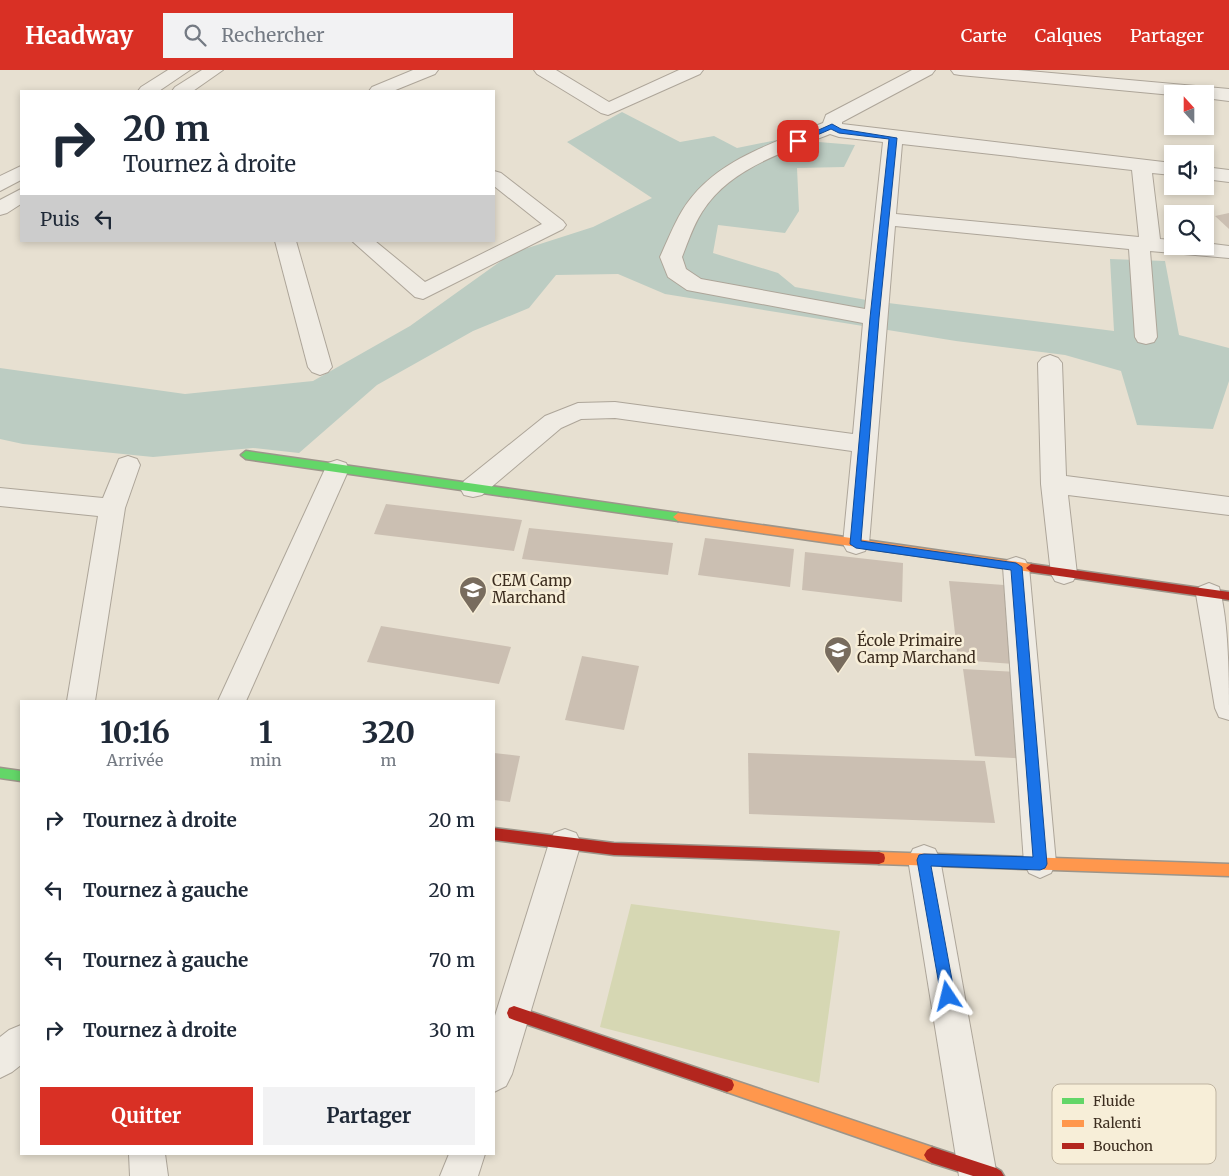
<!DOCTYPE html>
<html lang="fr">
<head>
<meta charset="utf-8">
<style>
	body { margin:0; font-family:Merriweather,serif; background:#f2f2f3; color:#1f2937; height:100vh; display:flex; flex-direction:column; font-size:19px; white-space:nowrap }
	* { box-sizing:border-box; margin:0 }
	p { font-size:16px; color:#747a83 }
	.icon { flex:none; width:28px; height:28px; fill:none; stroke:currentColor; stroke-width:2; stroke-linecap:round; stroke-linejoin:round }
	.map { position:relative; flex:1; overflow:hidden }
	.drawer { position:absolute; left:20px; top:630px; width:475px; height:455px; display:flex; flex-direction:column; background:#fff; border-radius:0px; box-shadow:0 2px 8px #0003 }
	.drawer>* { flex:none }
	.guide { position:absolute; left:20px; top:20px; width:475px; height:152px; border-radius:0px; box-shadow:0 2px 8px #0003; background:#fff; color:#1f2937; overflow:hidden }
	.needle { width:32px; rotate:339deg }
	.buttons { position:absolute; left:1164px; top:15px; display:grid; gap:10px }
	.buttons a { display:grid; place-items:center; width:50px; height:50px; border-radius:0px; background:#fff; box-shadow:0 2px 8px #0003; font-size:25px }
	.pin { position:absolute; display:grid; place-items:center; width:42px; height:42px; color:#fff; margin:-21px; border-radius:10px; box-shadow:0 2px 8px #0006 }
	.me { position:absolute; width:55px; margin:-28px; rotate:350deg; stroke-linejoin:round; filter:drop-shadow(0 0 4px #0008) }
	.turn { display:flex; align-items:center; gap:18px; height:105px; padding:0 20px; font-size:22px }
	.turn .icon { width:65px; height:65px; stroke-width:2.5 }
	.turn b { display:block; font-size:35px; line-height:42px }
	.then { display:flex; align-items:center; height:48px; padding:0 20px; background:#0003; gap:10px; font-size:19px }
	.eta { display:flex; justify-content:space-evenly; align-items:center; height:85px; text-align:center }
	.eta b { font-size:30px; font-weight:700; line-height:35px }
	.cta { display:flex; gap:10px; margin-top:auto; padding:10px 20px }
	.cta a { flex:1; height:58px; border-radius:0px; background:#d93025; color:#fff; font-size:20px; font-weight:700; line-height:58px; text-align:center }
	.cta a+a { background:#f2f2f3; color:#1f2937 }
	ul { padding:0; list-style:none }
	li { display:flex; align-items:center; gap:15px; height:70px; padding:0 20px }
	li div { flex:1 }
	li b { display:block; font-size:19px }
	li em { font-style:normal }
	header { display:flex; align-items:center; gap:30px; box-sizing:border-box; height:70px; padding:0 25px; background:#d93025; color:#fff }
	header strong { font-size:24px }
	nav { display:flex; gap:28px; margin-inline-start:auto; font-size:18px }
	.search { width:350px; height:45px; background:#f2f2f3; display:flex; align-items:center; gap:12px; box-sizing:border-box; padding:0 18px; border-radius:0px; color:#747a83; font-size:19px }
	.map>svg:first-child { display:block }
</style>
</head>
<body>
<header>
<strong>Headway</strong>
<div class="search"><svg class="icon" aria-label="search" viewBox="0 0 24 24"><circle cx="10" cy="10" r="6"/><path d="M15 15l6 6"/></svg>Rechercher</div>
<nav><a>Carte</a><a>Calques</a><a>Partager</a></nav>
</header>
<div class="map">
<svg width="1229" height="1106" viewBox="0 0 1229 1106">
	<rect width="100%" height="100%" fill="#e7e0d1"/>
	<polygon fill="#d6d7b3" points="631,834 840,861 819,1013 600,957"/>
	<polygon fill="#bcccc2" points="622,42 680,72 714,66 737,78 782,69 855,75 844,97 797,98 799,141 785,163 718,155 713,183 778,203 795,217 872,231 1114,261 1110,189 1165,191 1179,265 1229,278 1229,311 1213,359 1137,355 1121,301 1065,285 956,271 665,224 618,204 556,205 529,238 473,261 377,315 299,383 253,378 153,387 23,374 0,369 0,298 185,324 313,311 410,256 512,183 593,157 652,128 567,72"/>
	<g fill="#cbbfb2">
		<polygon points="1229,143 1229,159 1215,146"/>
		<polygon points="386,434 522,450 514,481 374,464"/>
		<polygon points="529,458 673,473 668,505 522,489"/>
		<polygon points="705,468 794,479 790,517 698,505"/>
		<polygon points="805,482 903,493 902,532 802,520"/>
		<polygon points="949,511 1004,515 1014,594 958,590"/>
		<polygon points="381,556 511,577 499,614 367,592"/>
		<polygon points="582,586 639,596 624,660 565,650"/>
		<polygon points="963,599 1017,602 1031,689 975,686"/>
		<polygon points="494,683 520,686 510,732 494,730"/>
		<polygon points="748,683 985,691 995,753 749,744"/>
	</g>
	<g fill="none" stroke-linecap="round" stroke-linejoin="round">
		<g stroke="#ada599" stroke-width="2">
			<g id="street">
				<polygon points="168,0 190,0 159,21 138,21 141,17"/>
				<polygon points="202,0 223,0 193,21 172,21 175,17"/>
				<polygon points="413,0 438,0 435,4 393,21 369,21 372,17"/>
				<polygon points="534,0 556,0 609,32 679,0 703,0 700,4 608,45 601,43 537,4"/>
				<path d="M912,0H935L932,4L842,52V54L1172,93V105L1152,103L1160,169L1172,170V176H1205V173L1229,176V188L1150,181L1157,267L1154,272L1146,274L1138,272L1135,267L1129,179L895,156L869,474L865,481L856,484L847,481L843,474L852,381L615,348L581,349L561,358L482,425L473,427L464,425L460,418L464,411L545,346L578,333L615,332L853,364L863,253L687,220L668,207L660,187C667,172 673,156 682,141C712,91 771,74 823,53L826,45ZM830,64L839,67L883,72L865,239L701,209L686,199L682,187C688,172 693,156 702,142C729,98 785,82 830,64ZM902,74L1132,100L1139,167L896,144Z"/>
				<polygon points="951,0 1018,0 1229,19 1229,31 1205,28 1205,24 1172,25 960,5 954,4"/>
				<polygon points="21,96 21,110 0,121 0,106"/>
				<polygon points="1205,97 1229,100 1229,112 1205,109"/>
				<polygon points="494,101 501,103 563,151 566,155 563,159 423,229 415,227 352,171 375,171 425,212 542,154 494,116"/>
				<polygon points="21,119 21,134 7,143 0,145 0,130"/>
				<polygon points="275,171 296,171 332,297 328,302 320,305 312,302 308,297"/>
				<polygon points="1050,285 1058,288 1062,293 1066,406 1229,427 1229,445 1068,425 1077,504 1073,511 1064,514 1055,511 1051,504 1041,414 1038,293 1042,288"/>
				<polygon points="128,386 137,389 140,395 125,438 95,631 67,631 98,446 0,436 0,418 103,428 119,389"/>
				<polygon points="337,390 346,393 349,399 246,631 218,631 325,399 328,393"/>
				<polygon points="1016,487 1025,490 1029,497 1056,793 1051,803 1040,808 1029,803 1024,793 1003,497 1007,490"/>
				<path d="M1209,513L1219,517C1229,551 1229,612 1229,650L1219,647L1215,638L1196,524L1199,517Z"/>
				<polygon points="565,759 576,763 581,773 512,1004 506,1016 494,1022 494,949 549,773 554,763"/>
				<polygon points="924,775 935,779 940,789 997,1106 959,1106 908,789 913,779"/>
				<polygon points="21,955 21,995 12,1002 0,1008 0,967 9,960"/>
				<polygon points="129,1084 165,1084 168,1106 130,1106"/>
				<polygon points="449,1084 485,1084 478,1106 440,1106"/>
			</g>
		</g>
		<g stroke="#9c958a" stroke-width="3">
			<g id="fast">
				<polygon points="246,381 678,443 683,447 678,451 246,389 241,385"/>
				<polygon points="0,698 21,701 21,711 0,708"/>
			</g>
		</g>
		<g stroke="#9c958a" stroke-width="3">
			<g id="slow">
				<polygon points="678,443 1031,494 1036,498 1031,502 678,451 673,447"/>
				<polygon points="879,782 1229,794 1229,806 879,794 874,792 873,788 874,784"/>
				<polygon points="727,1008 932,1077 937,1080 940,1085 937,1090 932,1093 727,1022 722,1020 720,1015 722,1010"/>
			</g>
		</g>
		<g stroke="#9c958a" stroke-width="3">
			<g id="jam">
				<polygon points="1031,494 1229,522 1229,530 1031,502 1026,498"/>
				<polygon points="494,758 614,773 879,782 884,784 885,788 884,792 879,794 614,785 494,770"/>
				<polygon points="514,936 727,1008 732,1010 734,1015 732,1020 727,1022 514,950 509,948 507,943 509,938"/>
				<polygon points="932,1077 996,1098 1001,1101 1004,1106 973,1106 932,1093 927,1090 924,1085 927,1080"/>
			</g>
		</g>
		<use href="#street" fill="#efebe3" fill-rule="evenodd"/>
		<use href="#fast" fill="#63d668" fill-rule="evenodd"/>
		<use href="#slow" fill="#ff974d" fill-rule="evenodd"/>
		<use href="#jam" fill="#b3261e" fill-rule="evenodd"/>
	</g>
	<polygon fill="#1a73e8" stroke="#114b97" points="832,54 841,59 897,68 879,248 861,471 1016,493 1022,497 1047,794 1045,798 1040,800 931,796 955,926 953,931 948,933 943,931 941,926 917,790 919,785 924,784 1033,787 1011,500 856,478 850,474 870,248 889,69 839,63 831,59 801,72 794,71"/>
	<defs>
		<g id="school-pin" transform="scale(1.4375)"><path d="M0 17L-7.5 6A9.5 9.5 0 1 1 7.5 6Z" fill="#786c5e" stroke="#f7eed8"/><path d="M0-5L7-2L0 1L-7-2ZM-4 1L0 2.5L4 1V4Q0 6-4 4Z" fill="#fff"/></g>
	</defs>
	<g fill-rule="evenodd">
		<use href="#school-pin" x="473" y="520"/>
		<use href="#school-pin" x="838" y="580"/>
	</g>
	<g text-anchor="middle" stroke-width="5" stroke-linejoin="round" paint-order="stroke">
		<g font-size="15" fill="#3d2e20" stroke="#f7eed8" text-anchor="start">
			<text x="492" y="516">CEM Camp<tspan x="492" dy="17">Marchand</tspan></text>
			<text x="857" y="576">École Primaire<tspan x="857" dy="17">Camp Marchand</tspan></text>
		</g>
	</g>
	<rect x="1052" y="1014" width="164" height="80" rx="8" fill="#f7eed8" stroke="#bfb4a1" stroke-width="1"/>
	<rect x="1062" y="1028" width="22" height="6" fill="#63d668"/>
	<rect x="1062" y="1050" width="22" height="7" fill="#ff974d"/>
	<rect x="1062" y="1073" width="22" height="6" fill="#b3261e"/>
	<g font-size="14" fill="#3d2e20">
		<text x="1093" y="1036">Fluide</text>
		<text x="1093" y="1058">Ralenti</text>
		<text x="1093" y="1081">Bouchon</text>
	</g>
</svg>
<div class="buttons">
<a><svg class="needle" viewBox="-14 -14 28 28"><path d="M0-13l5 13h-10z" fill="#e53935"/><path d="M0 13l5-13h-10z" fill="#747a83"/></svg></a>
<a><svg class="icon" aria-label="sound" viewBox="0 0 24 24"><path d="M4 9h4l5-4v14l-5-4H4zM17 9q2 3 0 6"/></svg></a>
<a><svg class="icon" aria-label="search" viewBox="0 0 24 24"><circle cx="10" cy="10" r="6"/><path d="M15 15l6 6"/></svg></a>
</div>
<div class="pin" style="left:798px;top:71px;background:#d93025"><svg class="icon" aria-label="arrive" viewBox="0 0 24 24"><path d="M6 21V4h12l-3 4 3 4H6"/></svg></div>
<svg class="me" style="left:948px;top:926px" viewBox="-20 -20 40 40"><path d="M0-17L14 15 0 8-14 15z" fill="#1a73e8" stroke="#fff" stroke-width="4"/></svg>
<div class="guide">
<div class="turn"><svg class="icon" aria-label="right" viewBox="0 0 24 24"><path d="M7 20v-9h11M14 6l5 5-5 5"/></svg><div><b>20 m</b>Tournez à droite</div></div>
<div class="then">Puis<svg class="icon" aria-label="left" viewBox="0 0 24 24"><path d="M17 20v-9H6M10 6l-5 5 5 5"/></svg></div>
</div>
<section class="drawer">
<div class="eta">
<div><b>10:16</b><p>Arrivée</p></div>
<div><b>1</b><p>min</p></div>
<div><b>320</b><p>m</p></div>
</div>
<ul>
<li><svg class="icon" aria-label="right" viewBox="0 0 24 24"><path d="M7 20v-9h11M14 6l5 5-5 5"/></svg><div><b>Tournez à droite</b></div><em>20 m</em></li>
<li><svg class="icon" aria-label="left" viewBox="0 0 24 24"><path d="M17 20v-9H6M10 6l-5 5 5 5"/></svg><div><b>Tournez à gauche</b></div><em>20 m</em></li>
<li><svg class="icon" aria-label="left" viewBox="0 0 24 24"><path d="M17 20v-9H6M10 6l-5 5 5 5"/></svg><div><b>Tournez à gauche</b></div><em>70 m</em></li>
<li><svg class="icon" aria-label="right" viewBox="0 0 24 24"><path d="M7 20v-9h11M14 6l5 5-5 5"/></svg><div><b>Tournez à droite</b></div><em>30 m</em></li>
</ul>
<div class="cta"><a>Quitter</a><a>Partager</a></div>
</section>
</div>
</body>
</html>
